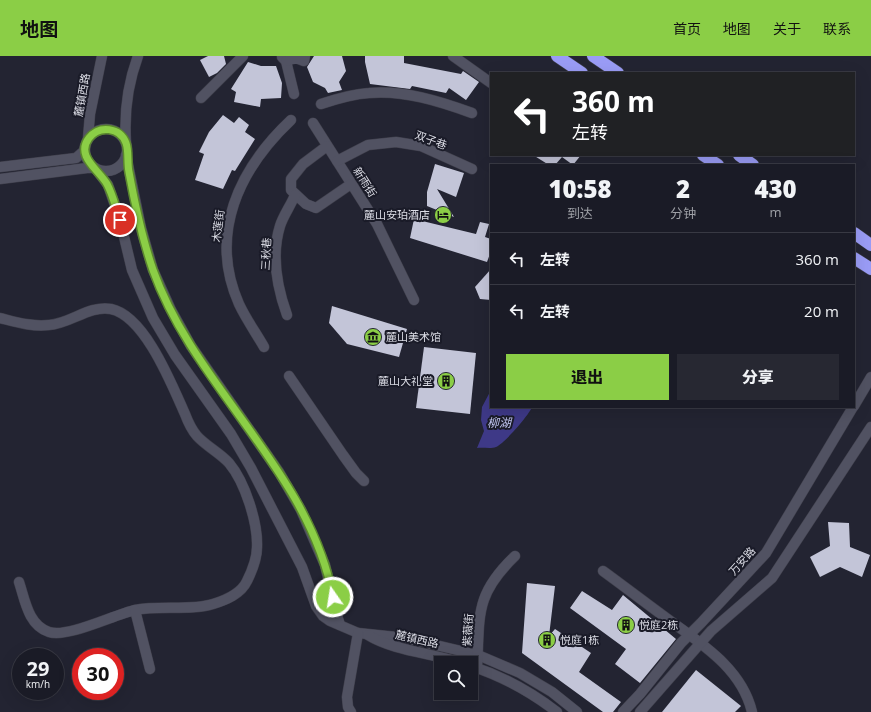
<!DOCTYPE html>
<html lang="zh">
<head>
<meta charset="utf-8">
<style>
	body { margin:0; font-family:"Open Sans","Noto Sans SC",sans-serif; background:#272832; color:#f1f3f6; height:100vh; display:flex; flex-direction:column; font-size:15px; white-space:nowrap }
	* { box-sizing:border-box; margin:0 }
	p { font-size:13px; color:#9fa1a7 }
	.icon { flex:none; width:22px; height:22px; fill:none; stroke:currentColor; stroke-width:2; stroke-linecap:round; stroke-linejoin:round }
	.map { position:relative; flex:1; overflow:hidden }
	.details { position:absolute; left:490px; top:108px; width:365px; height:244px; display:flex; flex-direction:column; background:#1a1b26; border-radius:0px; box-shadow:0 4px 16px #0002,0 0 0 1px #383943 }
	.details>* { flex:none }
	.top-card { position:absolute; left:490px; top:16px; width:365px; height:84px; border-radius:0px; box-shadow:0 4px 16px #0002,0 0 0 1px #383943; background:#202124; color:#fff; overflow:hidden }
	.fabs { position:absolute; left:434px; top:600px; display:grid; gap:8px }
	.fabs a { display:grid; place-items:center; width:44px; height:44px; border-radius:0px; background:#1a1b26; box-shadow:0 4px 16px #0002,0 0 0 1px #383943; font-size:20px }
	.speed { position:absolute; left:12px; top:592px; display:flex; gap:8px; font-size:20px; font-weight:700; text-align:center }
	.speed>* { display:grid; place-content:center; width:52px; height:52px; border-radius:50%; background:#1a1b26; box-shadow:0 4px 16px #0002,0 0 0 1px #383943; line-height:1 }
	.speed small { font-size:10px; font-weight:400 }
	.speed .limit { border:6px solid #d22; background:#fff; color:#111 }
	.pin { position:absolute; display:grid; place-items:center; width:34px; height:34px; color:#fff; margin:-17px; border:2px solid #fff; border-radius:50%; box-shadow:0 1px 4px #0007 }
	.me { position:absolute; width:44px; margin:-22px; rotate:347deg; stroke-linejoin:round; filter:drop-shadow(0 0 3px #0008) }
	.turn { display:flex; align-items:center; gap:14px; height:84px; padding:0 16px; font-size:18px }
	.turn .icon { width:52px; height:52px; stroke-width:2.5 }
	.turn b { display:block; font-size:28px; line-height:34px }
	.eta { display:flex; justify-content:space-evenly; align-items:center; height:68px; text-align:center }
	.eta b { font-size:24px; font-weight:800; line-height:28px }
	.button { display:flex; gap:8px; margin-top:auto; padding:8px 16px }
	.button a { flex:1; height:46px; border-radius:0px; background:#8bce46; color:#111; font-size:16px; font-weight:800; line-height:46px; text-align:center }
	.button a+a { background:#272832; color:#f1f3f6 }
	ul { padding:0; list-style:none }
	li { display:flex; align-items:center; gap:12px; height:52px; padding:0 16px; border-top:1px solid #383943 }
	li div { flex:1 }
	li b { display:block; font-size:15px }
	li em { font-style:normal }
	header { display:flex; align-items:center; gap:24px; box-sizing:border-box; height:56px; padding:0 20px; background:#8bce46; color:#111 }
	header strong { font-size:19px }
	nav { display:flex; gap:22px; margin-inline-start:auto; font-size:14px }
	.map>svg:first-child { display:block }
</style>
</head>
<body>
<header>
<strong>地图</strong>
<nav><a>首页</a><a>地图</a><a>关于</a><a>联系</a></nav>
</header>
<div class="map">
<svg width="871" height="656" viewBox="0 0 871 656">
	<rect width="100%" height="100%" fill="#232432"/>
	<path fill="#3e3987" d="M491,334V351H532C529,359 504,388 496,391C491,393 482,391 477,392L484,375L481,364L482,351Z"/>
	<g fill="#c3c5d8">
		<polygon points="208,0 224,0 226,8 217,17 209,21 200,4"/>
		<polygon points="314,0 342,0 346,15 339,26 342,34 328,37 325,32 313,26 307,11"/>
		<polygon points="365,0 404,0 404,7 461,18 463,15 479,26 466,44 449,32 446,37 412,30 410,33 370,28 365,6"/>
		<polygon points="248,6 261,10 276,10 282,27 281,42 261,43 260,51 234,46 236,36 231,33"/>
		<polygon points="223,59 234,67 239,61 249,69 245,76 255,83 235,115 232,114 223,133 195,124 204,98 199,96 209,76"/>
		<polygon points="533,99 581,99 573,109 562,101 555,109 549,109"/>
		<polygon points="435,108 464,117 456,141 437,133 454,161 427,150 427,136"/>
		<polygon points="414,163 476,178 480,166 489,168 485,181 491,183 491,195 487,206 410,182"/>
		<polygon points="491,213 491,244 480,243 475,231"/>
		<polygon points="332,250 407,273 399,301 347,288 329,267"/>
		<polygon points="424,291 476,297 470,358 416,352"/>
		<polygon points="828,466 849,467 850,491 870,499 862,521 840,511 820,521 810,501 830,490"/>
		<polygon points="527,527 555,530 549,580 555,573 591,597 579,616 621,646 613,656 603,656 522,597"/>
		<polygon points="582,535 612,554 623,539 676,583 640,627 615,608 626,593 570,552"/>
		<polygon points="696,614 741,650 735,656 662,656"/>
	</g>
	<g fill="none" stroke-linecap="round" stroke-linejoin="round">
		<g stroke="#3f3f4b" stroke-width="11">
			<g id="minor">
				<polyline points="453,0 491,27"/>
				<polyline points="282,1 286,5 294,38"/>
				<polyline points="286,5 296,2 304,5 305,0"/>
				<polyline points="201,42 243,0"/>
				<path d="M321,48C336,43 353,38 369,37C404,34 439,45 472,57"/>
				<polyline points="313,67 377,168 414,244"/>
				<circle cx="106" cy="94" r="21"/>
				<polyline points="88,82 90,58 102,0"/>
				<path d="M126,87C124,58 128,27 138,0"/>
				<polyline points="327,90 303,108 291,123 291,134 306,148 316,152 351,128"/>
				<polyline points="126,99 141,172 153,214 171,254 191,290 279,416 301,454 325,509 336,556 340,569"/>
				<polyline points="337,105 368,89 396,86 421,90 472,113"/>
				<polyline points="0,111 76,102 84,95 85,90"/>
				<polyline points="0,123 87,112 95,112 108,129 120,164 132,214 153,262 175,299 231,378 251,412 302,511 316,550 323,560 330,565 358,577 406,582 478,599 520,617 552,636 577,656"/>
				<path d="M287,259C277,231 271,199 280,170C283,160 291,149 295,139"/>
				<path d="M0,262C16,266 32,271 49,269C70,268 89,249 111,253C145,260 172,329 185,358C188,366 191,373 197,380C206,390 220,397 229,407C245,426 258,467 257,491C257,502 252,515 247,525C241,538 226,544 213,548C191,555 158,549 135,554C113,559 68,582 49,576C28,569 25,544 19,526"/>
				<path d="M264,291C256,277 246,263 239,248C208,178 239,113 291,64"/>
				<polyline points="289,320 343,399 356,417 364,425"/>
				<polyline points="854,350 871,321"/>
				<path d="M603,515C625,531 647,548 669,564C702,588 742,613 752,656"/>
				<polyline points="135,554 150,613"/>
				<path d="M368,579C394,595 432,597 462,607"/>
				<path d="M471,610C502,620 531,636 557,656"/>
				<path d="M477,612C480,560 474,539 515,500"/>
				<polyline points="351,656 348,651 347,641 358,577"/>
				<polyline points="623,656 640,638 681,587 701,567 766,497 853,351"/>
				<polyline points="640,656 711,575 772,522 871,371"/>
			</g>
		</g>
		<g stroke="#3f3f4b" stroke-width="13">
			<g id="highway">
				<polyline points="557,0 582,17"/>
				<polyline points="593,0 618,17"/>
				<polyline points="703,99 718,109"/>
				<polyline points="739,99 753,109"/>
				<polyline points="854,177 871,189"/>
				<polyline points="854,202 871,213"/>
			</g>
		</g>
		<use href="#minor" stroke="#515262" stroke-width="10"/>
		<use href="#highway" stroke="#9a9cf6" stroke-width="12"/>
	</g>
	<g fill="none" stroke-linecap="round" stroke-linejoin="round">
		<g stroke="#5a862e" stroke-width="10">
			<path id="route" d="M120,164C116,153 113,139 107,128C99,114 75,100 89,82C99,69 120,71 126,87C129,95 127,107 129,116C135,149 142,182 153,214C195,332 309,414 333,541"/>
		</g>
		<use href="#route" stroke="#8bce46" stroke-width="7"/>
	</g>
	<defs>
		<g id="hotel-disc" transform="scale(0.9)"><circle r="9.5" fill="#8bce46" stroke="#1a1b28"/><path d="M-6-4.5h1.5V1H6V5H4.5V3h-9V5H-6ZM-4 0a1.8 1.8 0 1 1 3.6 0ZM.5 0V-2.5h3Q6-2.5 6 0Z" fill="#111"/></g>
		<g id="museum-disc" transform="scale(0.9)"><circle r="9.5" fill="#8bce46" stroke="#1a1b28"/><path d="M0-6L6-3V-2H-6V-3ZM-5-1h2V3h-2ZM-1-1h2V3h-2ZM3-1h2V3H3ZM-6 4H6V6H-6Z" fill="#111"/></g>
		<g id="building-disc" transform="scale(0.9)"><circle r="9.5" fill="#8bce46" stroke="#1a1b28"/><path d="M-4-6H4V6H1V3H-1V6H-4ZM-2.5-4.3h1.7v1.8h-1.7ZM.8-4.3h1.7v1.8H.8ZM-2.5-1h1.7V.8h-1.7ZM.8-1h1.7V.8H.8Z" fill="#111"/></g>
	</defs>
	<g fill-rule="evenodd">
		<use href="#hotel-disc" x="443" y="159"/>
		<use href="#museum-disc" x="373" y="281"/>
		<use href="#building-disc" x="446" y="325"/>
		<use href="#building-disc" x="626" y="569"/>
		<use href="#building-disc" x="547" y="584"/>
	</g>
	<g text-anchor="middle" stroke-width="4" stroke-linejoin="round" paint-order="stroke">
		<g font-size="11" fill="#dcdde6" stroke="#1a1b28">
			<text transform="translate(82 39) rotate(-80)" y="4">麓镇西路</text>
			<text transform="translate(431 84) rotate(20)" y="4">双子巷</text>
			<text transform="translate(365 126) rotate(58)" y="4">新雨街</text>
			<text transform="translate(218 170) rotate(-83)" y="4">木莲街</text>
			<text transform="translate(266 198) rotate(-87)" y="4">三秋巷</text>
			<text transform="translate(742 505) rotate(-48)" y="4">万安路</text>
			<text transform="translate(468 574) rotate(-86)" y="4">紫薇街</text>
			<text transform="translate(417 583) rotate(13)" y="4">麓镇西路</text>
		</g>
		<g font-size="11" fill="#dcdde6" stroke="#1a1b28" text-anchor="start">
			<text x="430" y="163" text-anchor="end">麓山安珀酒店</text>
			<text x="386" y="285">麓山美术馆</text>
			<text x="433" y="329" text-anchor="end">麓山大礼堂</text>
			<text x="639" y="573">悦庭2栋</text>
			<text x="560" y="588">悦庭1栋</text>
		</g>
		<g font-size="12" font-style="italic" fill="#c3c7f3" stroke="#1a1b28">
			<text x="499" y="371">柳湖</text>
		</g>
	</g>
</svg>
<div class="fabs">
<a><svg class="icon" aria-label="search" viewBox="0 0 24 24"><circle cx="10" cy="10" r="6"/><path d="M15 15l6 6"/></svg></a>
</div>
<div class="speed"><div>29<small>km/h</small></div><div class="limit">30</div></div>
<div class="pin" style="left:120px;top:164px;background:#d93025"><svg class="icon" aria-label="arrive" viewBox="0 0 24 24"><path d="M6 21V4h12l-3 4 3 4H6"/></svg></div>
<svg class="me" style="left:333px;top:541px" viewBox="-20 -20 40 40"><circle r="17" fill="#8bce46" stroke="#fff" stroke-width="3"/><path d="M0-11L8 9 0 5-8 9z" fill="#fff"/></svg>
<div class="top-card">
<div class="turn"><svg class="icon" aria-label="left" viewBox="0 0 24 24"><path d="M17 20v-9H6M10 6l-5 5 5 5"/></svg><div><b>360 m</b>左转</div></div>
</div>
<section class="details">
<div class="eta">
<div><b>10:58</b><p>到达</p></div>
<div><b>2</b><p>分钟</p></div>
<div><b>430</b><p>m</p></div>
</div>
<ul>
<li><svg class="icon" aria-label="left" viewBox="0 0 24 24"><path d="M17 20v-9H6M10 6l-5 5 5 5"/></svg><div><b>左转</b></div><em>360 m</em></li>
<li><svg class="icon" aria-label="left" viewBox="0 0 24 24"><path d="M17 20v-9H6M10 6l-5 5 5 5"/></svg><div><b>左转</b></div><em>20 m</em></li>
</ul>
<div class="button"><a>退出</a><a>分享</a></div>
</section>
</div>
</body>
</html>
